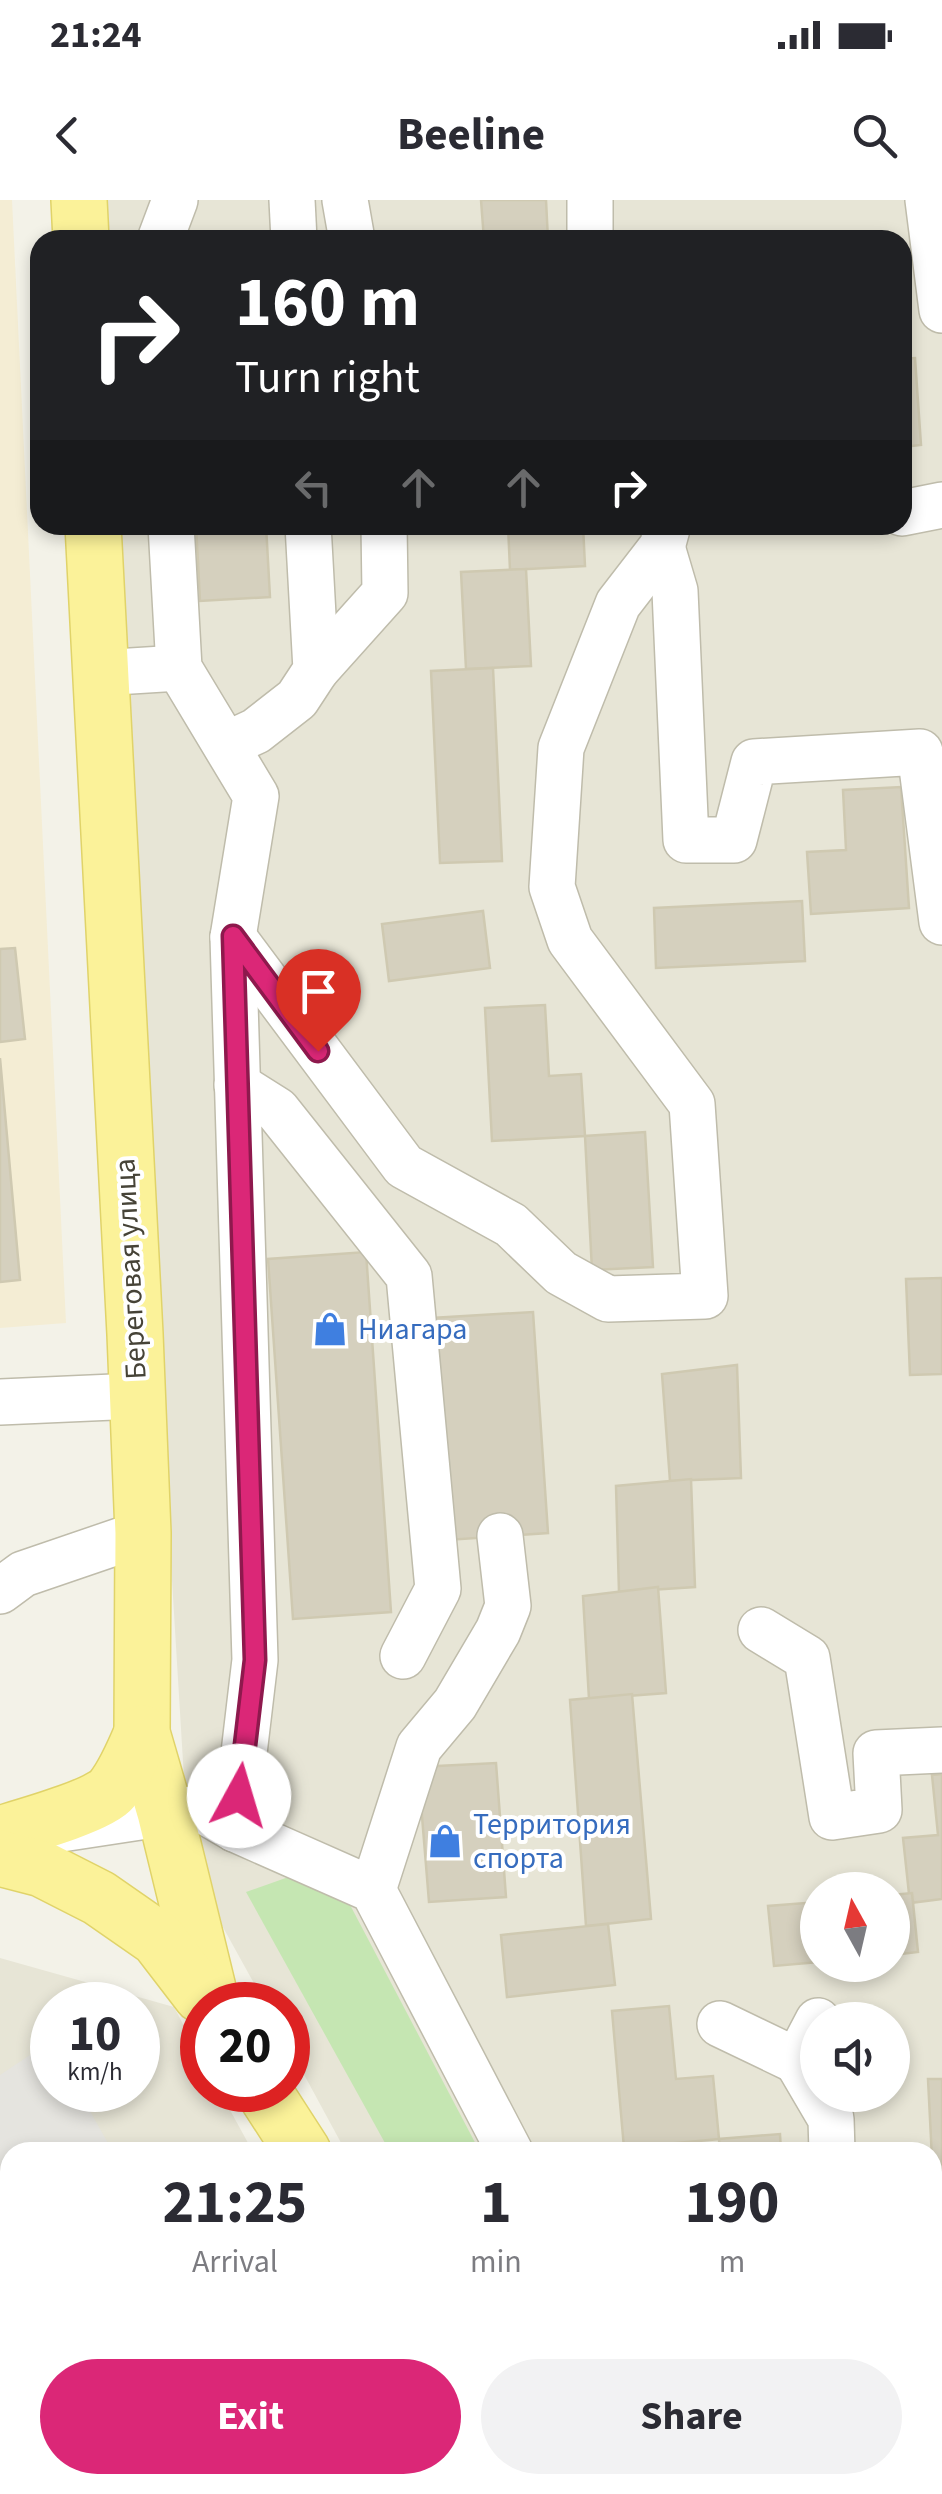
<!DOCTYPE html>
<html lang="en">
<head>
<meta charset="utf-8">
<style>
	body { margin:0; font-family:"Source Sans 3",sans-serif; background:#f2f2f3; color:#2b2b33; height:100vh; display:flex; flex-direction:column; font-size:38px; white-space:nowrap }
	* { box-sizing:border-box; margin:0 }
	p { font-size:32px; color:#7c7c81 }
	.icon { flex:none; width:55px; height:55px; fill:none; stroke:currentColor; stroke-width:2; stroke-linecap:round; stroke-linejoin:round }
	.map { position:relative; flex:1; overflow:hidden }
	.panel { position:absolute; left:0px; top:1942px; width:942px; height:352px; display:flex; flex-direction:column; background:#fff; border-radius:30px 30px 0 0; box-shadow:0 5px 15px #0003 }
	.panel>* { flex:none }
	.hud { position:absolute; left:30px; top:30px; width:882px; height:305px; border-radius:30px; box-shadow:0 5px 15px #0003; background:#202124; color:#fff; overflow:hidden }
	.needle { width:65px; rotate:352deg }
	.controls { position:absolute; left:800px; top:1672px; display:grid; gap:20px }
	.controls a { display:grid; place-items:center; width:110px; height:110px; border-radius:50%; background:#fff; box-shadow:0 5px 15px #0003; font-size:50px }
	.speed { position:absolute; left:30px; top:1782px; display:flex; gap:20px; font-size:50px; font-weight:700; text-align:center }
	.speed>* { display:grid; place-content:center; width:130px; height:130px; border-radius:50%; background:#fff; box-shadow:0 5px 15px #0003; line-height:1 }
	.speed small { font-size:25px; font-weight:400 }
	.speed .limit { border:15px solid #d22; background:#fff; color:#111 }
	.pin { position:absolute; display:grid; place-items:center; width:85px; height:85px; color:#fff; margin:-102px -42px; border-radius:50% 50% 50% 0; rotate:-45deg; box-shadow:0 0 10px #0007 }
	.pin .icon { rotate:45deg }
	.me { position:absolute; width:110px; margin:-55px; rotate:6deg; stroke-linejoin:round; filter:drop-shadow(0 0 8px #0008) }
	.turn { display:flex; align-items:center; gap:35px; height:210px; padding:0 40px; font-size:45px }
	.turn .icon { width:130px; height:130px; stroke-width:2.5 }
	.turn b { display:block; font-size:70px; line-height:85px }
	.lanes { display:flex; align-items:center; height:95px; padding:0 40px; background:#0003; justify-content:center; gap:50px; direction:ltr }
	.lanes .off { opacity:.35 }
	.eta { display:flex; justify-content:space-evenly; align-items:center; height:170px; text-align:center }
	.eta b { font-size:60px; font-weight:700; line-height:70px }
	.button { display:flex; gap:20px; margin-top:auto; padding:20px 40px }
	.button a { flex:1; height:115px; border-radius:60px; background:#db2777; color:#fff; font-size:40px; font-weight:700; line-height:115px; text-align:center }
	.button a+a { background:#f2f2f3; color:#2b2b33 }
	.status { display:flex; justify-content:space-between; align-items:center; height:70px; padding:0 50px; background:#fff; direction:ltr }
	.status svg { height:28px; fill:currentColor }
	header { display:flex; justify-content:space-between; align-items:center; height:130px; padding:0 40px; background:#fff; font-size:45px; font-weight:700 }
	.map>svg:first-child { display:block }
</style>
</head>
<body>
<div class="status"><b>21:24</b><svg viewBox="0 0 49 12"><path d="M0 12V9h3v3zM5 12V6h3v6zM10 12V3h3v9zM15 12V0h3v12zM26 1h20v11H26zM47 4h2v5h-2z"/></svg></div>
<header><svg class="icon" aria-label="back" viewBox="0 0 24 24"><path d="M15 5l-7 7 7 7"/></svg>Beeline<svg class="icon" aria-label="search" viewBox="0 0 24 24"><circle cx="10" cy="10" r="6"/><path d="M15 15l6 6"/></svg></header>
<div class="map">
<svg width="942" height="2294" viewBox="0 0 942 2294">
	<rect width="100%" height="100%" fill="#f3f2e8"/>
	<g fill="#e7e5d6" fill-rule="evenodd">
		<path d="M88,0H942V2294H534L529,2285H932V1952H346L288,1845V1805H266L203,1691L186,1611L108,325H902V40H90ZM818,1690H892V1765H818ZM818,1820H892V1895H818Z"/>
		<path d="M0,1758L174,1807L202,1860V1890H219L253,1952H10V2285H435L440,2294H0ZM52,1805H138V1890H52Z"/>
	</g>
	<polygon fill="#f4edd4" points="0,0 12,0 66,1123 0,1128"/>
	<g fill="#c5e6b2">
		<polygon points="328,1663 480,1952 390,1952 246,1692"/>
		<polygon points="574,2285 655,2285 660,2294 579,2294"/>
	</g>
	<polygon fill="#e5e4df" points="51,1841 52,1890 78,1890 113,1952 10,1952 8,2209 0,2197 0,1875"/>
	<g fill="#d5d0be" stroke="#cfc9b1" stroke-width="2.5">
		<polygon points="481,0 546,0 548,40 484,40"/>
		<polygon points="915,158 921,245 902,247 902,159"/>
		<polygon points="196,325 266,325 270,397 200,401"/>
		<polygon points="508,325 583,325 585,366 510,370"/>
		<polygon points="526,369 531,466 466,469 461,372"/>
		<polygon points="493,468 502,661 440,663 431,471"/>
		<polygon points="901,587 909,708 811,714 807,652 846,650 843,590"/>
		<polygon points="802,701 805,761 656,768 654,708"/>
		<polygon points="483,711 490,768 389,781 382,724"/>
		<polygon points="15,748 25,839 0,842 0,749"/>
		<polygon points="545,805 549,876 581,874 585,936 492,941 485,808"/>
		<polygon points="0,858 20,1080 0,1082"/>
		<polygon points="645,932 653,1067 592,1070 585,936"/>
		<polygon points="366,1052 391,1412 293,1419 268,1059"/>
		<polygon points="942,1078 942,1174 910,1175 906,1079"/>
		<polygon points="533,1112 548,1333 447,1340 432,1118"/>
		<polygon points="737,1165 741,1278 670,1281 662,1174"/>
		<polygon points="691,1279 695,1387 619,1392 616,1286"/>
		<polygon points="658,1387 666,1493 589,1499 583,1396"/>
		<polygon points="632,1494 651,1719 586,1726 570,1500"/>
		<polygon points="496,1563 506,1697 429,1702 418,1567"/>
		<polygon points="942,1574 942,1699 910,1703 903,1638 938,1635 932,1575"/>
		<polygon points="912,1693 918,1752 892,1755 892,1695"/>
		<polygon points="818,1702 818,1762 774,1766 768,1706"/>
		<polygon points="608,1724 615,1785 507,1797 501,1735"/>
		<polygon points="669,1806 676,1879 713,1876 719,1939 624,1948 612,1811"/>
		<polygon points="928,1879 942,1879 942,2077 938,2078"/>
		<polygon points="780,1934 781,1952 720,1952 719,1939"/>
		<polygon points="932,2276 942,2276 942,2294 768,2294 768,2285 932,2285"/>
	</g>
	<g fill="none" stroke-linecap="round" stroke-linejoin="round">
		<g stroke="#bfbcab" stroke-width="48">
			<g id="minor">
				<polyline points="292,0 294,40"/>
				<polyline points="345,0 352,40"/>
				<polyline points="590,0 590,40"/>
				<polyline points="928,0 942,110"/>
				<polyline points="160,40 175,0"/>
				<polyline points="902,313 942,305"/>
				<polyline points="171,325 179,468 256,596 233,737 255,1460 235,1629"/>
				<polyline points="662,347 675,391 686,640 734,640 754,562 920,552 942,722"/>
				<polyline points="316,470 385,393 384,325"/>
				<polyline points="99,473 179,468"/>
				<polyline points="226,545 256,531 297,499 316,470 308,325"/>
				<polyline points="233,737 404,966 511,1025 561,1073 608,1099 705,1096 692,904 570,740 552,687 561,548 618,404 662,347 668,325"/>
				<polyline points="237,885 277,910 409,1076 438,1389 403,1456"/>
				<polyline points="0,1202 136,1196"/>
				<polyline points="0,1391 23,1374 143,1333"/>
				<polyline points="761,1430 807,1458 832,1617 879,1610 876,1553 942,1550"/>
				<polyline points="61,1629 199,1608 235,1629 373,1690 510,1952"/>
				<polyline points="373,1690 419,1547 455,1504 498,1431 508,1406 500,1336"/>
				<polyline points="720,1824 797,1861 818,1821"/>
				<polyline points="797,1861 831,1919 832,1952"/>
				<polyline points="684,2285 689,2294"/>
			</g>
		</g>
		<g stroke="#e0d369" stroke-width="58">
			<g id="major">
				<polyline points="79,0 81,40"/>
				<polyline points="93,325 135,1134 143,1333 142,1533 165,1612 212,1805"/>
				<path d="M0,1634C23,1627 99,1606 112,1590C125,1574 134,1552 142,1533"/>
				<polyline points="0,1658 42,1669 99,1698 158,1739 201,1795"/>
				<polyline points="263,1890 303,1952"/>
				<polyline points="496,2285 501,2294"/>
			</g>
		</g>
		<use href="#minor" stroke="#fff" stroke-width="45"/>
		<use href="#major" stroke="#fbf299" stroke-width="55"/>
	</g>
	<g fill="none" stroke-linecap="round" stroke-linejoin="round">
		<g stroke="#8e194d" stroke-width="25">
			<polyline id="route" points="239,1596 255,1460 233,736 318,851"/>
		</g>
		<use href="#route" stroke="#db2777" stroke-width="18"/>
	</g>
	<defs>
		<g id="shop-bare" transform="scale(2.7)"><path d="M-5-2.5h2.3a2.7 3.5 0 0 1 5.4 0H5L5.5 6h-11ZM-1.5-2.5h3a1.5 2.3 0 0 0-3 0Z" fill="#3f7fe0" stroke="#fff" stroke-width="2.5" paint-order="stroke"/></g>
	</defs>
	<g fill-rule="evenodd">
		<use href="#shop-bare" x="330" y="1129"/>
		<use href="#shop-bare" x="445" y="1641"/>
	</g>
	<g text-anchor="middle" stroke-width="8" stroke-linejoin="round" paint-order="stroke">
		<g font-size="30" fill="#464337" stroke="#fff">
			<text transform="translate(130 1069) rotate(-93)" y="10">Береговая улица</text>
		</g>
		<g font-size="30" fill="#366cbe" stroke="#fff" text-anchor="start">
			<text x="358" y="1139">Ниагара</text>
			<text x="473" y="1634">Территория<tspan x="473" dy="34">спорта</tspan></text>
		</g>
	</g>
</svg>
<div class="controls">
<a><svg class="needle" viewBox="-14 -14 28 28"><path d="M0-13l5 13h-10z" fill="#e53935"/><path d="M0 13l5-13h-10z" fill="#7c7c81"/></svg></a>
<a><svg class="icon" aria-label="sound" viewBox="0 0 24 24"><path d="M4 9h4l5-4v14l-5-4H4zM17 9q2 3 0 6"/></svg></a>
</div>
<div class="speed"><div>10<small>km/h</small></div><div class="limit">20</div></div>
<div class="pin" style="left:318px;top:851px;background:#d93025"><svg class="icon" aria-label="arrive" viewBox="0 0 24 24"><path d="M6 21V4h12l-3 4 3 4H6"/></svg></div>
<svg class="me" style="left:239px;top:1596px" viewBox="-20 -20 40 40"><circle r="19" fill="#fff"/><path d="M0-13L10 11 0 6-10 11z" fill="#db2777"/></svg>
<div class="hud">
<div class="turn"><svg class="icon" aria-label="right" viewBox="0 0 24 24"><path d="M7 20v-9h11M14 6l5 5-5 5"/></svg><div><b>160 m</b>Turn right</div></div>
<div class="lanes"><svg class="icon off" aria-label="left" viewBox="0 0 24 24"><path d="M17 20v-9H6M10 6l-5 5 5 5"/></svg><svg class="icon off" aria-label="ahead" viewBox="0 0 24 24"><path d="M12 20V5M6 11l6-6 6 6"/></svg><svg class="icon off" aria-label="ahead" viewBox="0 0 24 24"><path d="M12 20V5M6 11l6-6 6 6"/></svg><svg class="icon" aria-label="right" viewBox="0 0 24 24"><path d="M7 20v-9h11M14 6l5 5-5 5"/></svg></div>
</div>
<section class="panel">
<div class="eta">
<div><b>21:25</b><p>Arrival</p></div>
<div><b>1</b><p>min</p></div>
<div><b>190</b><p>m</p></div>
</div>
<div class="button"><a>Exit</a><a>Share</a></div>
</section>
</div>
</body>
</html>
